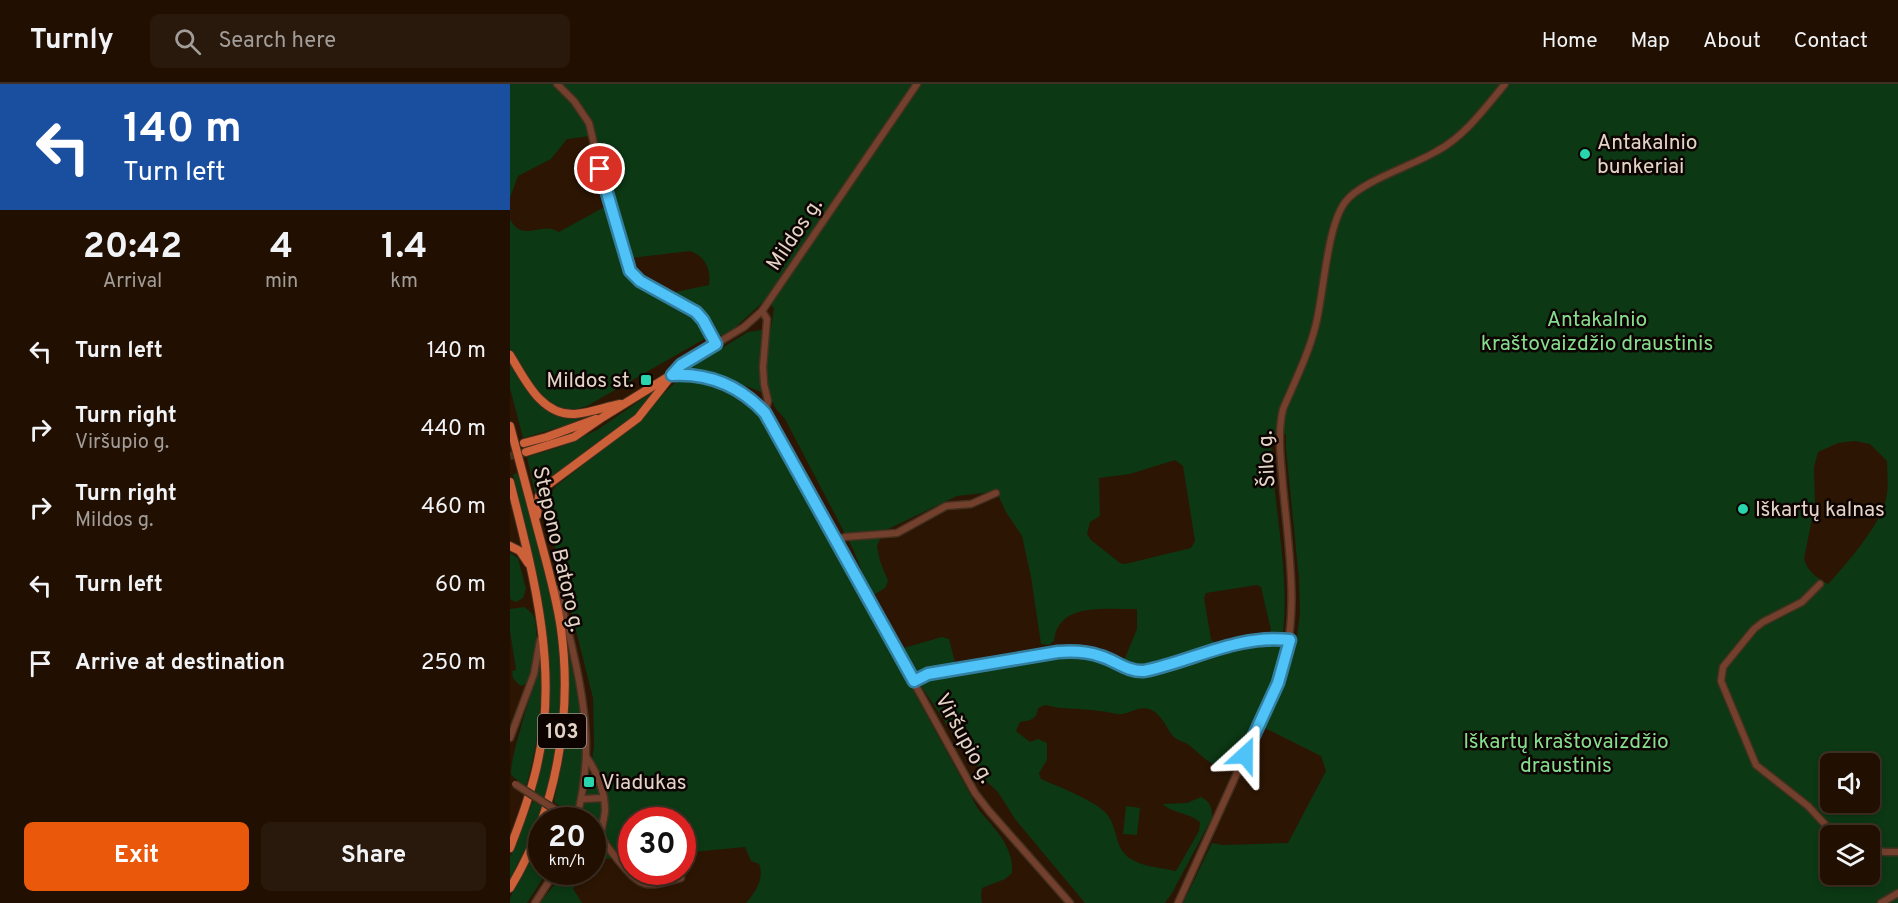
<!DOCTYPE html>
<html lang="en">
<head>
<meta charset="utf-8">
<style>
	body { margin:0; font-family:Overpass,sans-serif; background:#29190c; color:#f1f3f6; height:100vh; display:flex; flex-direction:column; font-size:22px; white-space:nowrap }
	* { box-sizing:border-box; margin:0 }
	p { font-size:20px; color:#a29d99 }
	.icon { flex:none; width:33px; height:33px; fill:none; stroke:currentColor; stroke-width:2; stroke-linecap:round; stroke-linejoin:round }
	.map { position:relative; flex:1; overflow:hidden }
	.drawer { display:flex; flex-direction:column; background:#211002; width:510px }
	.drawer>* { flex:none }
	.banner { background:#1a4fa0; color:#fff; overflow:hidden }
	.buttons { position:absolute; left:1310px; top:669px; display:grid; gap:12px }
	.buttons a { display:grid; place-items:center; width:60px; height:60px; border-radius:9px; background:#211002; box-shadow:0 3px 9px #0003,0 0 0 2px #3e3024; font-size:30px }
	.speed { position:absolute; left:18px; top:723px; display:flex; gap:12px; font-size:30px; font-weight:700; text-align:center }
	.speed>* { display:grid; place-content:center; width:78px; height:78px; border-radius:50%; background:#211002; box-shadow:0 3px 9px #0003,0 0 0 2px #3e3024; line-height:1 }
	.speed small { font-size:15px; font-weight:400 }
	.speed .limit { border:9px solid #d22; background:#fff; color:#111 }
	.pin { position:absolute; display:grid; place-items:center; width:51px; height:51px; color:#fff; margin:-26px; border:3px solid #fff; border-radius:50%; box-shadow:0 2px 6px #0007 }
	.me { position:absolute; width:66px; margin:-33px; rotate:24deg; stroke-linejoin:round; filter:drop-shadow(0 0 4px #0008) }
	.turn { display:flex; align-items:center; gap:21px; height:126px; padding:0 24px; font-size:27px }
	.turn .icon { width:78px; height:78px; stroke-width:2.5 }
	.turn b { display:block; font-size:42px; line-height:51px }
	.eta { display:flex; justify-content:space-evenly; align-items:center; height:102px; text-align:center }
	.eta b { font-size:36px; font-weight:700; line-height:42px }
	.button { display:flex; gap:12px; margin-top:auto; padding:12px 24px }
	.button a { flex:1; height:69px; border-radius:9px; background:#ea580c; color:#fff; font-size:24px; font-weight:700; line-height:69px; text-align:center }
	.button a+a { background:#29190c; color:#f1f3f6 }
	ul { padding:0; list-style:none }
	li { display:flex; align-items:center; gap:18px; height:78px; padding:0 24px }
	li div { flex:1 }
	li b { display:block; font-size:22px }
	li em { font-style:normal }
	header { display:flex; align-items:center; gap:36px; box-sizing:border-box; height:84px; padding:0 30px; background:#211002; border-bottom:2px solid #3e3024 }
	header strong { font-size:28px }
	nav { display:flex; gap:33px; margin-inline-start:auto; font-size:21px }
	.search { width:420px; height:54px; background:#29190c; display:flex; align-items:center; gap:15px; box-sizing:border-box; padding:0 21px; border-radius:9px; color:#a29d99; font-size:22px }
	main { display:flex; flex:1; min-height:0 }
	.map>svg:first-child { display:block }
</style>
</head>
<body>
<header>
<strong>Turnly</strong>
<div class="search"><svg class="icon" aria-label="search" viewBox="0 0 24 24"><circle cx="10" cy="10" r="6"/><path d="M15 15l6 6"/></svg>Search here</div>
<nav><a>Home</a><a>Map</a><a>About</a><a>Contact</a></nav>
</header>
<main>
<section class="drawer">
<div class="banner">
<div class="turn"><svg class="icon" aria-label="left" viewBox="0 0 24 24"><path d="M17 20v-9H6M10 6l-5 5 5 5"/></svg><div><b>140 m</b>Turn left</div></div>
</div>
<div class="eta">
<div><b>20:42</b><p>Arrival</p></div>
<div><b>4</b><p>min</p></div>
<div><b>1.4</b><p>km</p></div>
</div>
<ul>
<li><svg class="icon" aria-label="left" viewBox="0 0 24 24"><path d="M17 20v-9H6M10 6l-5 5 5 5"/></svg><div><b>Turn left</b></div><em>140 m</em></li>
<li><svg class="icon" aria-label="right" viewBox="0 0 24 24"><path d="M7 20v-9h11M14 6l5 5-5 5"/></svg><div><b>Turn right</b><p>Viršupio g.</p></div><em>440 m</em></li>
<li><svg class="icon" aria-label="right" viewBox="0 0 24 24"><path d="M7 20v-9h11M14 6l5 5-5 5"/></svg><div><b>Turn right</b><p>Mildos g.</p></div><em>460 m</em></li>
<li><svg class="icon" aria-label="left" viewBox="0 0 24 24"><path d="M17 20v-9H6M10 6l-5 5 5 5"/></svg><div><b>Turn left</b></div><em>60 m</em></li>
<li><svg class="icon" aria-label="arrive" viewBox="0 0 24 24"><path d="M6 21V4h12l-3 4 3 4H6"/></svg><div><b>Arrive at destination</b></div><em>250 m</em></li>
</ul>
<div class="button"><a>Exit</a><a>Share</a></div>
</section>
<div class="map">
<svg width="1388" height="819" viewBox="0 0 1388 819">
	<rect width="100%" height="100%" fill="#2c1503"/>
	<g fill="#0c3814" fill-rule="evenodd">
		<path d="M0,0H1388V819H673L702,759L713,761L778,759L816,687L811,672L755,644L781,579L786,563L790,528L789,495L776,365V350L761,352C762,423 784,498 770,569C762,607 741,644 726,680C706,690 693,672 679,661C674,657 667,657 663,652C656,643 650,628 639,625C629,622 621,629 612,630C605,631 597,627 589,627C571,624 553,626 535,621L528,624C526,636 522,636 510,638L506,647L520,658L528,655L537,659V676L529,689L531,695C549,703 582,715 596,729C603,737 605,748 608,758C616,783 644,782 666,787L689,747L690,738C680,729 659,728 653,720L677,719L691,713C701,718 702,724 702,734L662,809L655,819H575L505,735L488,708L476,697L472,687L456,669L411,602L390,565L432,553L439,555L448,590L546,572C570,571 588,577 610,586L627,545V525C598,526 548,517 544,557L539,561L531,560L521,493L512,452L496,428L489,413L483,408L447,412L374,447L367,462L370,477L378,497L375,504L362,512L343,465L275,335L266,325L259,311L210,292L177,283L178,281L212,264L238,248L251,246L257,248L261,245L264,224L259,219H252L218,250L196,254L77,322L60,327L43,323L29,310L0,266V135C13,160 31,136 49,148L98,121L117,186L121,193L146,212L199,201C201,185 196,173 180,167L121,174L87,56L81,52L57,55L41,75L8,92L0,114ZM1345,357L1360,360L1377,377C1377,389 1379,403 1376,415C1371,440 1336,481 1318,500C1306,493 1298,488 1294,475L1305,420L1304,383L1308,368L1328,359ZM665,376L673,382L685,457L681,464L615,480L610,479L581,456L577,450L580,438L590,432L589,394L620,390ZM747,501L751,503L761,546L759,550L704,558L701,555L694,514L696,509ZM1320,680H1359V718H1320ZM1320,752H1359V790H1320Z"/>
		<polygon points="0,275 36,324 87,328 57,341 13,354 0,304"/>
		<path d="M174,296C213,295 241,320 263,350L468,725C484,744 504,762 502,789L495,795L472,804L471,811L472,819H236C245,809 255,794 249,780L241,777L235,763L173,769L172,736H122L121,773L83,776L82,736H71L80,693L84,662L83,614L37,432V414L46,402L132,335L153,310L166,298Z"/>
		<polygon points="150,303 125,333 26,414 17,373 50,363 87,346"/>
		<path d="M8,389C22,440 40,492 47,545C55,602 49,659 35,714L25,708C32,679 38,651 39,622C43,543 21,466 3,390Z"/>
		<polygon points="0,469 8,474 16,505 13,514 6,518 1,516 0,512"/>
		<path d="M14,523C18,526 22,528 24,533C29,548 28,595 12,602L8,600L3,594L2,587L6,586L0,547V525Z"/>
		<path d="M57,562C69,607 75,641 72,687C71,700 71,717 63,728L56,726L44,718C55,662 60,620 57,562Z"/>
		<path d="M31,580C34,619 27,664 16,702C11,698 4,695 1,690C0,673 24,600 31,580Z"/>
		<polygon points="23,717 32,722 19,757 0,795 0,773"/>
		<polygon points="616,722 630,724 627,751 613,750"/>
		<polygon points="31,748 32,788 37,788 17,819 0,819 0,814"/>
		<polygon points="52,788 71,788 63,805 72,819 30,819 47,797"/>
	</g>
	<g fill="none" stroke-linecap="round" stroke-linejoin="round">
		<polyline stroke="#483221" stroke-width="8" stroke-dasharray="8 4" stroke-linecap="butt" points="0,372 16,368"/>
		<g stroke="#46301f" stroke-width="9">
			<g id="minor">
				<polyline points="47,0 64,17 79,39 90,85 120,187 130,197 186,228 193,236 206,260"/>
				<polyline points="252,227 257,235 253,283 254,300 258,317 255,329"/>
				<polyline points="163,290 171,281 234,243 252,227 407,0"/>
				<path d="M162,291C199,289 230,302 255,329L465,709L479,727L560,819"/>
				<polyline points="327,457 335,453 387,449 436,422 461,420 486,409"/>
				<polyline points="1310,500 1292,518 1253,538 1244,545 1213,583 1211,597 1246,681 1298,722 1326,752"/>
				<path d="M46,505C54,526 59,549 64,572C77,630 82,678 66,736"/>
				<path d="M404,597L418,590L541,569L564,567L591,572L620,586L634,587C683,577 728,550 780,556"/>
				<polyline points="0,654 24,590 30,556"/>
				<path d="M77,674C87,688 95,708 95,726C95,734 90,745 92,753C95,762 103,769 108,776C132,805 135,804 171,794"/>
				<polyline points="72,715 94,714"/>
				<polyline points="1359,764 1374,768 1388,768"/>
				<polyline points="25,819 45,788"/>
				<path d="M668,819L768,599C791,536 779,469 773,403C771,376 767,351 773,325C785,297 799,269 806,240C814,208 817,140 836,117C852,97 904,81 927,67C955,52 975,24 995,0"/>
				<polyline points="1371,819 1388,809"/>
			</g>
		</g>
		<g stroke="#46301f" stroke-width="10">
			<g id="major">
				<path d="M0,271C15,295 31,332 65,330C80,329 95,323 110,320"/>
				<path d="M0,342C9,375 18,409 27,443C36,477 46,510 51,545C63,632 46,728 0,804"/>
				<polyline points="14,359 37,353 86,335"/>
				<polyline points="16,368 64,353 93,333 161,291"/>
				<path d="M0,398C23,489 49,583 28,677C22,707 11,736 0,764"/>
				<polyline points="27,431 29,412 35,403 128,334 162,291"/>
				<polyline points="0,462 10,467 18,479"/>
			</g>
		</g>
		<use href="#minor" stroke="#74402e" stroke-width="6"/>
		<use href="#major" stroke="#cc6139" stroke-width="8"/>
		<g stroke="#46301f" stroke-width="9" stroke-linecap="butt">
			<polyline id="minor-bridge" points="5,700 52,730"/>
		</g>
		<use href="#minor-bridge" stroke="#74402e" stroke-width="6"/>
	</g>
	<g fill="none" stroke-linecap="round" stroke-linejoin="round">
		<g stroke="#337fa1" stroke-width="15">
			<path id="route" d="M90,85L120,187L130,197L186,228L193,236L206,260L171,281L162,291C199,289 230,302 255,329L404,597L418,590L548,568C562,567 576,567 590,572C605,576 617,588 634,587C683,577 728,550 780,556L768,599L735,671"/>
		</g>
		<use href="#route" stroke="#4fc3f7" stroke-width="10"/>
	</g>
	<g fill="#28d5ad" stroke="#0d0401" stroke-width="2">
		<circle cx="1075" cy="70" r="6"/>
		<rect x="130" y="290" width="12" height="12" rx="3"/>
		<circle cx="1233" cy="425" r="6"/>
		<rect x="73" y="692" width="12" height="12" rx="3"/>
	</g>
	<g text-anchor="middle" stroke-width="5" stroke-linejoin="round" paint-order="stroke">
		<rect fill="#0d0401" stroke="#a4968c" stroke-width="1.5" x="28" y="630" width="48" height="34" rx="4.5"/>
		<g font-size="20" font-weight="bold" fill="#e4d4c8">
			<text x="52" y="654">103</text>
		</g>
		<g font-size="21" fill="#e4d4c8" stroke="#0d0401" text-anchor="start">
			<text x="1087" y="65">Antakalnio<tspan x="1087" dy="24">bunkeriai</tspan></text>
			<text x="124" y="303" text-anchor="end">Mildos st.</text>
			<text x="1245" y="432">Iškartų kalnas</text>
			<text x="91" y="705">Viadukas</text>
		</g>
		<g font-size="21" fill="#e4d4c8" stroke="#0d0401">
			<text transform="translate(284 150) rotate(-56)" y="7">Mildos g.</text>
			<text transform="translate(756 375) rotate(-93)" y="7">Šilo g.</text>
			<text transform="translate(49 465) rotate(77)" y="7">Stepono Batoro g.</text>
			<text transform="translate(455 654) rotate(61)" y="7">Viršupio g.</text>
		</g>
		<g font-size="21" fill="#85de8d" stroke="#0d0401">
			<text x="1087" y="242">Antakalnio<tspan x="1087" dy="24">kraštovaizdžio draustinis</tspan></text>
			<text x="1056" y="664">Iškartų kraštovaizdžio<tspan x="1056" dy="24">draustinis</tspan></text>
		</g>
	</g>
</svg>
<div class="buttons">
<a><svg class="icon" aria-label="sound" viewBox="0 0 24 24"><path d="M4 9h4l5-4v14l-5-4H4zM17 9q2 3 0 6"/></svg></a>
<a><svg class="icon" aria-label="layers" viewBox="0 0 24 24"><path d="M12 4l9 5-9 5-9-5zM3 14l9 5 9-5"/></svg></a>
</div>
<div class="speed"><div>20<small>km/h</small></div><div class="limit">30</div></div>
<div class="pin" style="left:90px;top:85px;background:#d93025"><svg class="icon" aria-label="arrive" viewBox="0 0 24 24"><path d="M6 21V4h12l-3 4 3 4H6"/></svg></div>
<svg class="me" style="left:735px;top:671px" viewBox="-20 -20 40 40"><path d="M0-17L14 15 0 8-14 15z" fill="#4fc3f7" stroke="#fff" stroke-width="4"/></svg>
</div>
</main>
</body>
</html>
